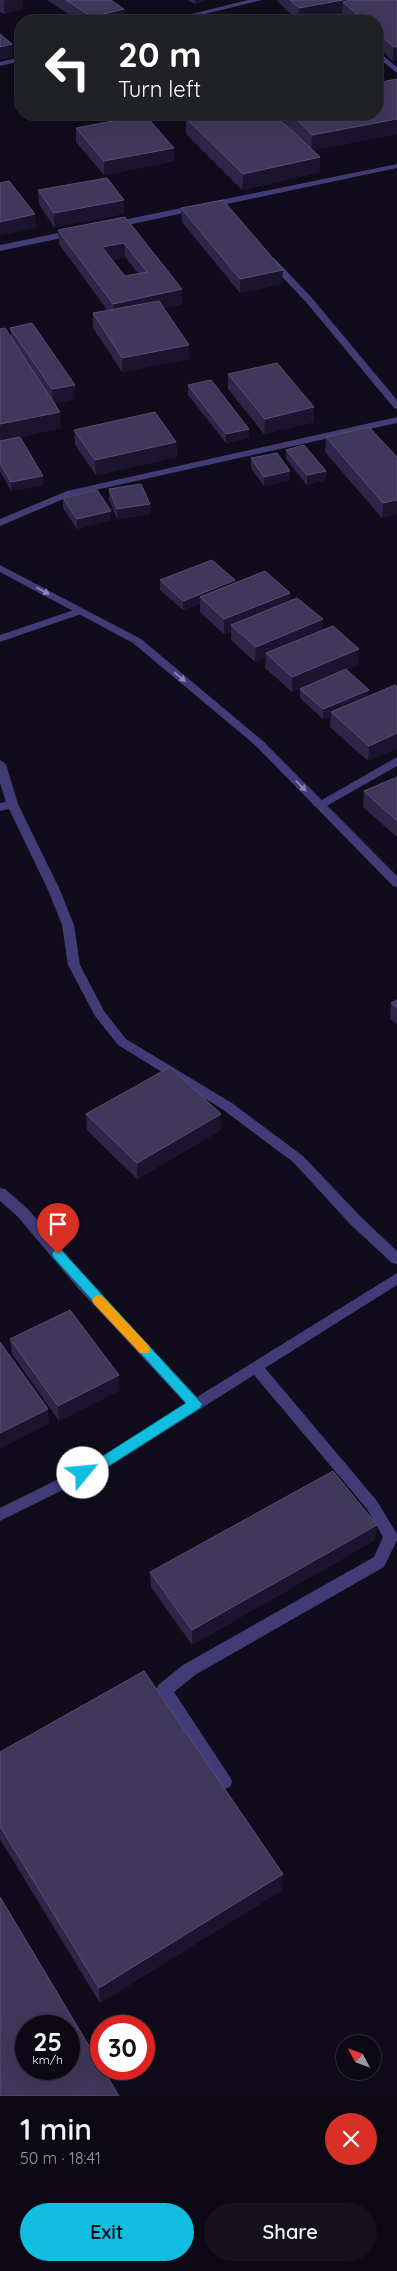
<!DOCTYPE html>
<html lang="en">
<head>
<meta charset="utf-8">
<style>
	body { margin:0; font-family:Quicksand,sans-serif; background:#15121d; color:#f1f3f6; height:100vh; display:flex; flex-direction:column; font-size:19px; white-space:nowrap }
	* { box-sizing:border-box; margin:0 }
	p { font-size:16px; color:#9a9aa0 }
	.icon { flex:none; width:28px; height:28px; fill:none; stroke:currentColor; stroke-width:2; stroke-linecap:round; stroke-linejoin:round }
	.map { position:relative; height:2096px; overflow:hidden }
	.side { display:flex; flex-direction:column; background:#0c0914; flex:1 }
	.side>* { flex:none }
	.banner { position:absolute; left:15px; top:15px; width:368px; height:105px; border-radius:20px; box-shadow:0 5px 20px #0002,0 0 0 1px #2c2a34; background:#202124; color:#fff; overflow:hidden }
	.needle { width:32px; rotate:311deg }
	.buttons { position:absolute; left:336px; top:2035px; display:grid; gap:10px }
	.buttons a { display:grid; place-items:center; width:45px; height:45px; border-radius:50%; background:#0c0914; box-shadow:0 5px 20px #0002,0 0 0 1px #2c2a34; font-size:25px }
	.speed { position:absolute; left:15px; top:2015px; display:flex; gap:10px; font-size:25px; font-weight:700; text-align:center }
	.speed>* { display:grid; place-content:center; width:65px; height:65px; border-radius:50%; background:#0c0914; box-shadow:0 5px 20px #0002,0 0 0 1px #2c2a34; line-height:1 }
	.speed small { font-size:12px; font-weight:400 }
	.speed .limit { border:8px solid #d22; background:#fff; color:#111 }
	.pin { position:absolute; display:grid; place-items:center; width:42px; height:42px; color:#fff; margin:-51px -21px; border-radius:50% 50% 50% 0; rotate:-45deg; box-shadow:0 0 5px #0007 }
	.pin .icon { rotate:45deg }
	.me { position:absolute; width:55px; margin:-28px; rotate:62deg; stroke-linejoin:round; filter:drop-shadow(0 0 4px #0008) }
	.turn { display:flex; align-items:center; gap:18px; height:105px; padding:0 20px; font-size:22px }
	.turn .icon { width:65px; height:65px; stroke-width:2.5 }
	.turn b { display:block; font-size:35px; line-height:42px }
	.round { display:grid; place-items:center; flex:none; width:52px; height:52px; border-radius:26px; background:#15121d }
	.overview { display:flex; align-items:center; justify-content:space-between; height:85px; padding:0 20px }
	h1 { font-size:30px; font-weight:600; line-height:38px }
	.action { display:flex; gap:10px; margin-top:auto; padding:10px 20px }
	.action a { flex:1; height:58px; border-radius:30px; background:#11bee0; color:#111; font-size:20px; font-weight:600; line-height:58px; text-align:center }
	.action a+a { background:#15121d; color:#f1f3f6 }
	.map>svg:first-child { display:block }
</style>
</head>
<body>
<div class="map">
<svg width="397" height="2096" viewBox="0 0 397 2096">
	<rect width="100%" height="100%" fill="#100c1b"/>
	<g fill="none" stroke-linecap="round" stroke-linejoin="round">
		<g fill="#413b76" fill-rule="evenodd">
			<polygon points="248,0 262,0 176,21 163,21"/>
			<polygon points="339,17 345,17 348,21 340,21"/>
			<polygon points="376,50 397,67 397,73 376,56"/>
			<polygon points="21,57 21,61 0,66 0,62"/>
			<polygon points="397,164 397,168 113,228 109,225 113,222"/>
			<polygon points="73,230 77,233 76,235 0,251 0,245"/>
			<polygon points="268,258 274,258 312,298 397,400 397,409 394,408 306,302 268,262"/>
			<polygon points="397,417 397,423 73,495 0,526 0,519 67,491"/>
			<polygon points="80,608 85,611 84,613 0,642 0,635"/>
			<polygon points="397,757 397,766 323,808 319,809 313,805"/>
			<polygon points="0,760 6,764 18,804 60,890 74,925 80,965 104,1011 126,1039 232,1103 303,1156 361,1217 397,1251 397,1264 392,1263 351,1225 293,1162 222,1109 118,1045 95,1016 68,965 62,925 48,890 9,809 0,811 0,803 6,802 0,783"/>
			<polygon points="0,1188 5,1189 28,1209 87,1279 197,1397 397,1273 397,1285 265,1368 377,1501 397,1534 397,1540 384,1567 195,1675 174,1692 230,1777 232,1782 230,1787 224,1789 218,1787 158,1695 156,1690 158,1685 183,1665 374,1557 383,1537 367,1509 254,1375 105,1469 0,1521 0,1508 95,1461 186,1404 77,1287 18,1217 0,1201"/>
		</g>
		<polygon fill="#413b76" fill-rule="evenodd" points="0,565 141,639 263,741 397,876 397,887 393,886 255,745 133,643 0,572"/>
	</g>
	<g fill="#2e2648" fill-rule="evenodd">
		<polygon points="0,0 23,0 23,9 4,14 0,12"/>
		<polygon points="48,0 111,0 124,21 79,21 48,1"/>
		<polygon points="187,0 206,0 195,4"/>
		<polygon points="276,0 397,0 393,61 376,45 376,21 350,21 342,15 342,13 298,21"/>
		<polygon points="397,79 397,134 314,150 320,157 320,172 242,190 186,134 186,118 293,132 279,116 279,114 376,114"/>
		<polygon points="76,128 174,148 174,161 104,175 76,142"/>
		<polygon points="38,190 124,214 54,227 39,204"/>
		<polygon points="181,208 282,284 240,293 182,222"/>
		<path d="M125,217L182,289V304L163,308L189,359L122,372L93,328V313L108,311L59,244L58,230ZM125,257L138,273L125,276L112,260Z"/>
		<polygon points="10,328 75,399 55,403 61,428 20,437 43,485 11,491 0,471 0,329 11,337"/>
		<polygon points="228,374 314,407 314,422 264,434 228,389"/>
		<polygon points="188,385 249,429 249,438 226,443 188,395"/>
		<polygon points="74,430 176,442 177,457 96,475 75,445"/>
		<polygon points="326,437 397,457 397,514 382,518 325,452"/>
		<polygon points="286,450 326,471 325,480 307,485 286,459"/>
		<polygon points="251,458 290,480 264,486 251,468"/>
		<polygon points="109,489 150,504 151,514 117,519 109,499"/>
		<polygon points="63,498 111,520 77,529 63,508"/>
		<polygon points="160,580 235,580 235,583 290,593 290,601 358,664 346,670 369,696 397,687 397,748 368,761 330,727 331,716 323,719 300,698 300,689 292,692 265,668 266,658 255,662 231,640 231,632 224,634 200,612 200,604 183,610 160,590"/>
		<polygon points="397,777 397,837 363,807 364,791"/>
		<polygon points="397,1000 397,1024 390,1019 391,1003"/>
		<polygon points="86,1114 221,1130 137,1179 87,1130"/>
		<polygon points="10,1339 120,1390 59,1421 12,1354"/>
		<polygon points="375,1540 192,1645 151,1587 150,1572"/>
		<polygon points="0,1752 282,1890 100,2003 0,1839"/>
	</g>
	<g fill="#1b142e">
		<polygon points="8,0 23,0 23,9 4,14 4,1"/>
		<polygon points="195,0 206,0 195,4"/>
		<polygon points="343,0 397,0 343,2 342,13 298,21 299,8"/>
		<polygon points="124,9 124,21 92,21 92,17"/>
		<polygon points="12,44 13,57 0,60 0,47"/>
		<polygon points="394,47 397,47 397,60 393,61"/>
		<polygon points="397,119 397,134 311,151 312,135"/>
		<polygon points="174,148 174,161 104,175 104,161"/>
		<polygon points="320,157 320,172 242,190 243,174"/>
		<polygon points="124,200 124,214 54,227 54,213"/>
		<polygon points="35,214 36,228 0,236 0,222"/>
		<polygon points="124,243 125,257 103,262 102,247"/>
		<polygon points="283,270 282,284 240,293 240,279"/>
		<polygon points="182,289 182,304 114,318 113,304"/>
		<polygon points="189,345 189,359 122,372 122,358"/>
		<polygon points="75,385 75,399 53,404 52,389"/>
		<polygon points="314,407 314,422 264,434 265,419"/>
		<polygon points="60,412 61,428 0,442 0,424"/>
		<polygon points="249,429 249,438 226,443 226,434"/>
		<polygon points="176,442 177,457 96,475 95,460"/>
		<polygon points="290,471 290,480 264,486 264,477"/>
		<polygon points="326,471 325,480 307,485 307,475"/>
		<polygon points="43,476 43,485 11,491 11,482"/>
		<polygon points="397,500 397,514 382,518 383,503"/>
		<polygon points="150,504 151,514 117,519 117,509"/>
		<polygon points="111,511 111,520 77,529 77,519"/>
		<polygon points="235,580 235,590 200,597 200,604 183,610 183,601"/>
		<polygon points="290,593 290,608 231,625 231,632 224,634 224,619"/>
		<polygon points="323,619 322,635 266,653 266,658 255,662 256,647"/>
		<polygon points="359,649 358,664 292,692 292,677"/>
		<polygon points="369,690 369,700 331,712 331,716 323,719 323,709"/>
		<polygon points="397,733 397,748 368,761 369,746"/>
		<polygon points="221,1114 221,1130 137,1179 137,1163"/>
		<polygon points="119,1375 120,1390 59,1421 58,1406"/>
		<polygon points="48,1409 49,1424 0,1449 0,1433"/>
		<polygon points="377,1525 375,1540 192,1645 192,1630"/>
		<polygon points="283,1874 282,1890 100,2003 99,1988"/>
	</g>
	<g fill="#40385b" stroke="#574f74" fill-rule="evenodd">
		<polygon points="66,0 111,0 124,9 92,17"/>
		<polygon points="290,0 343,0 299,8"/>
		<polygon points="351,0 397,0 397,47 394,47 376,32 376,21 365,21 343,2"/>
		<polygon points="0,34 12,44 0,47"/>
		<polygon points="397,79 397,119 312,135 292,114 376,114 376,83"/>
		<polygon points="207,114 274,114 320,157 243,174 186,118"/>
		<polygon points="145,115 174,148 104,161 76,128"/>
		<polygon points="107,178 124,200 54,213 38,190"/>
		<polygon points="9,181 35,214 0,222 0,183"/>
		<polygon points="223,200 283,270 240,279 181,208"/>
		<path d="M125,217L182,289L113,304L58,230ZM124,243L147,272L125,276L102,247Z"/>
		<polygon points="159,301 189,345 122,358 93,313"/>
		<polygon points="32,323 75,385 52,389 10,328"/>
		<polygon points="5,328 60,412 0,424 0,329"/>
		<polygon points="277,363 314,407 265,419 228,374"/>
		<polygon points="211,380 249,429 226,434 188,385"/>
		<polygon points="155,412 176,442 95,460 74,430"/>
		<polygon points="369,427 397,457 397,500 383,503 326,437"/>
		<polygon points="20,437 43,476 11,482 0,463 0,441"/>
		<polygon points="304,445 326,471 307,475 286,450"/>
		<polygon points="277,453 290,471 264,477 251,458"/>
		<polygon points="141,484 150,504 117,509 109,489"/>
		<polygon points="97,490 111,511 77,519 63,498"/>
		<polygon points="212,560 235,580 183,601 160,580"/>
		<polygon points="265,571 290,593 224,619 200,597"/>
		<polygon points="297,598 323,619 256,647 231,625"/>
		<polygon points="333,626 359,649 292,677 266,653"/>
		<polygon points="346,669 369,690 323,709 300,689"/>
		<polygon points="395,685 397,687 397,733 369,746 331,712"/>
		<polygon points="397,777 397,821 364,791"/>
		<polygon points="397,1000 397,1008 391,1003"/>
		<polygon points="170,1067 221,1114 137,1163 86,1114"/>
		<polygon points="70,1310 119,1375 58,1406 10,1339"/>
		<polygon points="0,1342 48,1409 0,1433"/>
		<polygon points="333,1471 377,1525 192,1630 150,1572"/>
		<polygon points="144,1671 283,1874 99,1988 0,1826 0,1752"/>
		<path d="M0,1897L101,2066V2069H103L119,2096H0ZM26,2026H69V2069H26Z"/>
	</g>
	<defs><path id="oneway-solid" d="M-6-.8H1V-3.2L6.5 0L1 3.2V.8H-6Z" transform="scale(1.25)"/></defs>
	<g fill="#8a82b8">
		<use href="#oneway-solid" transform="translate(43 591) rotate(28)"/>
		<use href="#oneway-solid" transform="translate(180 677) rotate(40)"/>
		<use href="#oneway-solid" transform="translate(301 786) rotate(46)"/>
	</g>
	<polygon fill="#11bee0" stroke="#0b7c92" points="58,1250 62,1251 202,1404 200,1408 104,1469 83,1479 78,1477 76,1473 78,1469 95,1461 186,1403 54,1258 52,1254 54,1251"/>
	<polygon fill="#f59e0b" points="98,1295 103,1297 149,1346 150,1349 149,1353 140,1353 94,1304 92,1300 94,1297"/>
</svg>
<div class="buttons">
<a><svg class="needle" viewBox="-14 -14 28 28"><path d="M0-13l5 13h-10z" fill="#e53935"/><path d="M0 13l5-13h-10z" fill="#9a9aa0"/></svg></a>
</div>
<div class="speed"><div>25<small>km/h</small></div><div class="limit">30</div></div>
<div class="pin" style="left:58px;top:1254px;background:#d93025"><svg class="icon" aria-label="arrive" viewBox="0 0 24 24"><path d="M6 21V4h12l-3 4 3 4H6"/></svg></div>
<svg class="me" style="left:83px;top:1473px" viewBox="-20 -20 40 40"><circle r="19" fill="#fff"/><path d="M0-13L10 11 0 6-10 11z" fill="#11bee0"/></svg>
<div class="banner">
<div class="turn"><svg class="icon" aria-label="left" viewBox="0 0 24 24"><path d="M17 20v-9H6M10 6l-5 5 5 5"/></svg><div><b>20 m</b>Turn left</div></div>
</div>
</div>
<section class="side">
<div class="overview"><div><h1>1 min</h1><p>50 m · 18:41</p></div><a class="round" style="background:#d93025;color:#fff"><svg class="icon" aria-label="close" viewBox="0 0 24 24"><path d="M6 6l12 12M18 6L6 18"/></svg></a></div>
<div class="action"><a>Exit</a><a>Share</a></div>
</section>
</body>
</html>
